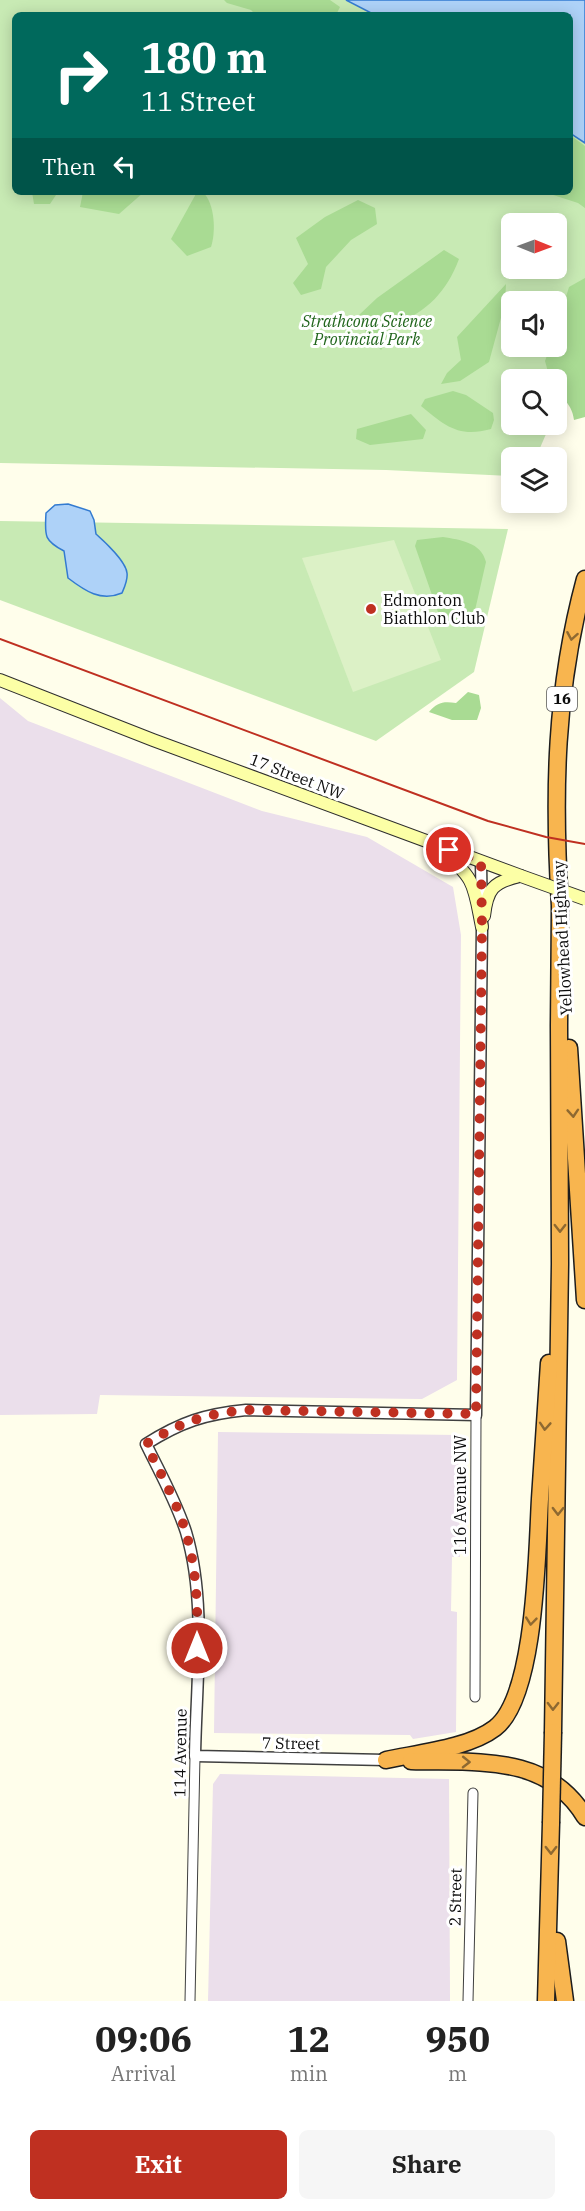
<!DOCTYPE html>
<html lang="en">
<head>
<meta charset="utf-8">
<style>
	body { margin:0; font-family:"IBM Plex Serif",serif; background:#f6f6f6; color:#222; height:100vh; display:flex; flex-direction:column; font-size:22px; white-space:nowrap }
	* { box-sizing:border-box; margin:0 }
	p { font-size:20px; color:#767676 }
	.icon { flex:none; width:33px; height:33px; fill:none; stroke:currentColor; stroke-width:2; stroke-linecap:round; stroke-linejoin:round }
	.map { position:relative; height:2001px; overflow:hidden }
	.panel { display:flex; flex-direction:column; background:#fff; flex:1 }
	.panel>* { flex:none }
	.guide { position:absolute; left:12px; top:12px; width:561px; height:183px; border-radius:9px; box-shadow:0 3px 15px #0003; background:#00695c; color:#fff; overflow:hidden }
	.needle { width:39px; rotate:91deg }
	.buttons { position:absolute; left:501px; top:213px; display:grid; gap:12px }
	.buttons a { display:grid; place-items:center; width:66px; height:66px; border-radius:9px; background:#fff; box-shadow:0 3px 15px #0003; font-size:30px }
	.pin { position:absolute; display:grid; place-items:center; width:51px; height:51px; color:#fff; margin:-26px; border:3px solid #fff; border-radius:50%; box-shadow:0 2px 6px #0007 }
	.me { position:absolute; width:66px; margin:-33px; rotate:0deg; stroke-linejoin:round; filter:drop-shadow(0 0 4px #0008) }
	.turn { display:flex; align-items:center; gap:21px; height:126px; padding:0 30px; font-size:27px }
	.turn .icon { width:78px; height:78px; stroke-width:2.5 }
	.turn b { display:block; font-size:42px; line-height:51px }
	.then { display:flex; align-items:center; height:57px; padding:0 30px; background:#0003; gap:12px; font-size:22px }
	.eta { display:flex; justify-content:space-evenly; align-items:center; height:102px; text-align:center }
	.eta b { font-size:36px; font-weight:800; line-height:42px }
	.action { display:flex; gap:12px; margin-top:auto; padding:12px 30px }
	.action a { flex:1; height:69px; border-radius:9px; background:#bf3021; color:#fff; font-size:24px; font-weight:800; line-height:69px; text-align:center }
	.action a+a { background:#f6f6f6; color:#222 }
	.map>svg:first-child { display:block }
</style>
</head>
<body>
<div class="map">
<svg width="585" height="2001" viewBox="0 0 585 2001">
	<rect width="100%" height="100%" fill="#fffeeb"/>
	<g fill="#ebdfeb">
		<polygon points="0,698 28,721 262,811 367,837 453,887 461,935 457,1380 422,1399 100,1395 97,1414 0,1415"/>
		<polygon points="218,1432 458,1435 460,1557 452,1557 451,1611 457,1612 456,1732 413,1739 410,1735 214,1733"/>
		<polygon points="220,1774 449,1779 450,2001 208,2001 213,1784"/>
	</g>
	<g fill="#c8eab4" fill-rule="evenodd">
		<path d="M0,0H346L375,15H15V192H570V133L585,143V345L557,410L556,380H512V424L550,425L536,457L512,458L511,476L386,470L0,463ZM512,224H556V268H512ZM512,302H556V346H512Z"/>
		<polygon points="0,521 508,529 474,672 376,741 0,600"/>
	</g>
	<g fill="#a9db93">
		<polygon points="224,0 330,0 340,7 336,15 256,15 251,10 227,3"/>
		<polygon points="570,135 585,146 585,208 578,203 544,192 570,192"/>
		<polygon points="32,192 58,192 50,204 34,204"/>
		<polygon points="83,192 144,192 119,214 80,207"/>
		<path d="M197,192H203C215,204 216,232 211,247L187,256L171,239Z"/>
		<polygon points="358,200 375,208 377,224 351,240 326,267 321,289 301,295 293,283 308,264 296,238 325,217"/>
		<path d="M444,250L459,259C446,293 428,310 395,325L393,335L381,350L367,335L359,315L377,298Z"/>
		<path d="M585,278V417L574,420C572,400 556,398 556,380L550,379L545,361L550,347L556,346L557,326L569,287Z"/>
		<polygon points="506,284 505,303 489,362 460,381 441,384 447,373 461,360 457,337"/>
		<path d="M453,391L466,395L493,413L494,420L491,429C459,438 445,426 421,406L425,399Z"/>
		<polygon points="411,414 426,430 423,439 370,445 356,439 357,429"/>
		<path d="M443,537C460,540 481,542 486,562L473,619L464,628L439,615L415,546L417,540Z"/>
		<path d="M468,692L479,695L481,708L477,720H452L429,712C437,702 444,701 456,703Z"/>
	</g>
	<polygon fill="#dcf1c6" points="394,540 441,660 353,692 302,558"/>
	<g fill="#aed2f8" stroke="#337bd1" stroke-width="1.5">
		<polygon points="346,0 585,0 585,143 570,133 570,15 375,15"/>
		<path d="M68,504L90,511L94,520L96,534C105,542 126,562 127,573C128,580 125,586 122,593C101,602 85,591 68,578L64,551C43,540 45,535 46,513L55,505Z"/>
	</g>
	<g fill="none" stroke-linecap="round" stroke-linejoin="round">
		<g stroke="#3f3f3f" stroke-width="11">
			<g id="minor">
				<polyline points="475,1697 476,1415"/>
				<polyline points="190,2001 195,1756"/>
				<polyline points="468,2001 473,1793"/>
			</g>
		</g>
		<g stroke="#3f3f3f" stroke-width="13">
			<path id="tertiary" d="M386,1760L195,1756C196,1684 207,1602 186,1532C176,1501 160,1473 146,1444C181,1422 205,1414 246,1410L476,1415L482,927L481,862"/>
		</g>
		<g stroke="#2e2e2e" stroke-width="14">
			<g id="secondary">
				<polyline points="0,680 153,740 521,876"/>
				<path d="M442,852C476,878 474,887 482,927"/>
				<path d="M484,916C487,889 493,882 520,876"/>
			</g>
		</g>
		<g stroke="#1d1d1d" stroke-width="19">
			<g id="motorway">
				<path d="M560,906C553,793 555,690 585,579"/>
				<polyline points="569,1048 585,1300"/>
				<polyline points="553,1732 560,1264 559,1026 560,908"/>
				<path d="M386,1760C419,1753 469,1748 495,1728C536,1697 537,1550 540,1499C543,1454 546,1408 549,1363"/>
				<path d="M411,1761C475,1763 547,1753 585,1817"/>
				<polyline points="557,1941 565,2001"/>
				<polyline points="546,2001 551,1823"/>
			</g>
		</g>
		<use href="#minor" stroke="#fff" stroke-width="9"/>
		<use href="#tertiary" stroke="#fff" stroke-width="10"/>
		<use href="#secondary" stroke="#fcffa6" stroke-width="12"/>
		<use href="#motorway" stroke="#f8b54f" stroke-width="16"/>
		<polyline stroke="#bf3021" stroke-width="2" points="0,639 488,821 546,837 585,844"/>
		<g stroke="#2e2e2e" stroke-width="14" stroke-linecap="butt">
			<polyline id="secondary-bridge" points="521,876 585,899"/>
		</g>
		<g stroke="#1d1d1d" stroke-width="19" stroke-linecap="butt">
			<polyline id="motorway-bridge" points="551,1823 553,1732"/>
		</g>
		<use href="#secondary-bridge" stroke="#fcffa6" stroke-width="12"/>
		<use href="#motorway-bridge" stroke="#f8b54f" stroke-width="16"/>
	</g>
	<defs><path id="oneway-chevron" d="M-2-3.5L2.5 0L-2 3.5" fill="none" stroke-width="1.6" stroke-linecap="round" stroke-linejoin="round" transform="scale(1.5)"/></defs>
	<g stroke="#8e6931">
		<use href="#oneway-chevron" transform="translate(572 636) rotate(100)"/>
		<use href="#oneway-chevron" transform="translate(573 1113) rotate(86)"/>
		<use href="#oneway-chevron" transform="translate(560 1228) rotate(90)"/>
		<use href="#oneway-chevron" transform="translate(545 1426) rotate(94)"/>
		<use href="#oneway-chevron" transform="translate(558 1511) rotate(91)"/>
		<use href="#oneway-chevron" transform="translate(531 1621) rotate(96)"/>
		<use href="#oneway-chevron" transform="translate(553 1706) rotate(91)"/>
		<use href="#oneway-chevron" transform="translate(466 1762) rotate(1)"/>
		<use href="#oneway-chevron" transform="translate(551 1850) rotate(90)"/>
	</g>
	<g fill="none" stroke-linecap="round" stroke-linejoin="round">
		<path stroke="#bf3021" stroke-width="10" stroke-dasharray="0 18" d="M197,1648C198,1609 197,1571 186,1533C177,1502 160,1473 146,1444C181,1422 205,1414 246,1410L476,1414L482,927L481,862L449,850"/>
	</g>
	<circle fill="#bf3021" stroke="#fff" stroke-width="2" cx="371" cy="609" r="6"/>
	<g text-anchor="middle" stroke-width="6" stroke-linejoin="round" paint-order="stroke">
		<rect fill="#fff" stroke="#555" stroke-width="1.5" x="547" y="687" width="30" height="24" rx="4.5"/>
		<g font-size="15" font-weight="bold" fill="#0c0c0c">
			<text x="562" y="704">16</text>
		</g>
		<g font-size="16" font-style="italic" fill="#20651b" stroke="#fff">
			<text x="367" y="327">Strathcona Science<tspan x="367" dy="18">Provincial Park</tspan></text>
		</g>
		<g font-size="16" fill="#0c0c0c" stroke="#fff" text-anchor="start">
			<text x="383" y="606">Edmonton<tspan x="383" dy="18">Biathlon Club</tspan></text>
		</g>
		<g font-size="16" fill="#0c0c0c" stroke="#fff">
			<text transform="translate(297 776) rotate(21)" y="6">17 Street NW</text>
			<text transform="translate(562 938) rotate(-93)" y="6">Yellowhead Highway</text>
			<text transform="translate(460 1495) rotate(-90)" y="6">116 Avenue NW</text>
			<text transform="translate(291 1743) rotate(1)" y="6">7 Street</text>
			<text transform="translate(180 1753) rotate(-89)" y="6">114 Avenue</text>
			<text transform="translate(455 1897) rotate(-89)" y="6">2 Street</text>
		</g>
	</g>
</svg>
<div class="buttons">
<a><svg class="needle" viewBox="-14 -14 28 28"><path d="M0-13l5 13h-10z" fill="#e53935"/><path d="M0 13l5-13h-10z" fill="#767676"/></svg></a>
<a><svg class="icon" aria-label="sound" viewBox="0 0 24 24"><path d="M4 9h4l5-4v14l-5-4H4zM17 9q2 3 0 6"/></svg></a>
<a><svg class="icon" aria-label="search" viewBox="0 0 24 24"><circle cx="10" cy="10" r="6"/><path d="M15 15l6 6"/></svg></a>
<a><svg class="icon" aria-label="layers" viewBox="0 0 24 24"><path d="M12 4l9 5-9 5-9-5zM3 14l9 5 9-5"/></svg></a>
</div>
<div class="pin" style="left:449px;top:850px;background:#d93025"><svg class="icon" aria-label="arrive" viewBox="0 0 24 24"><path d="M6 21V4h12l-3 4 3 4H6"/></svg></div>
<svg class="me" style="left:197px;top:1648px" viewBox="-20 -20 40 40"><circle r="17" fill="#bf3021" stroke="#fff" stroke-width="3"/><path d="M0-11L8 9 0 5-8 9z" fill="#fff"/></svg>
<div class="guide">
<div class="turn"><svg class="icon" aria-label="right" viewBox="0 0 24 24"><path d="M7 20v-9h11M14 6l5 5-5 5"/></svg><div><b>180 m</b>11 Street</div></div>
<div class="then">Then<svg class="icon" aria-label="left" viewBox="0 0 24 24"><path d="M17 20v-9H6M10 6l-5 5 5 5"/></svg></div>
</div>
</div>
<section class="panel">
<div class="eta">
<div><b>09:06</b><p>Arrival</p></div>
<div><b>12</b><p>min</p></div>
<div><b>950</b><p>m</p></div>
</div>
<div class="action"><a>Exit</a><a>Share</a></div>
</section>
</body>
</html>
